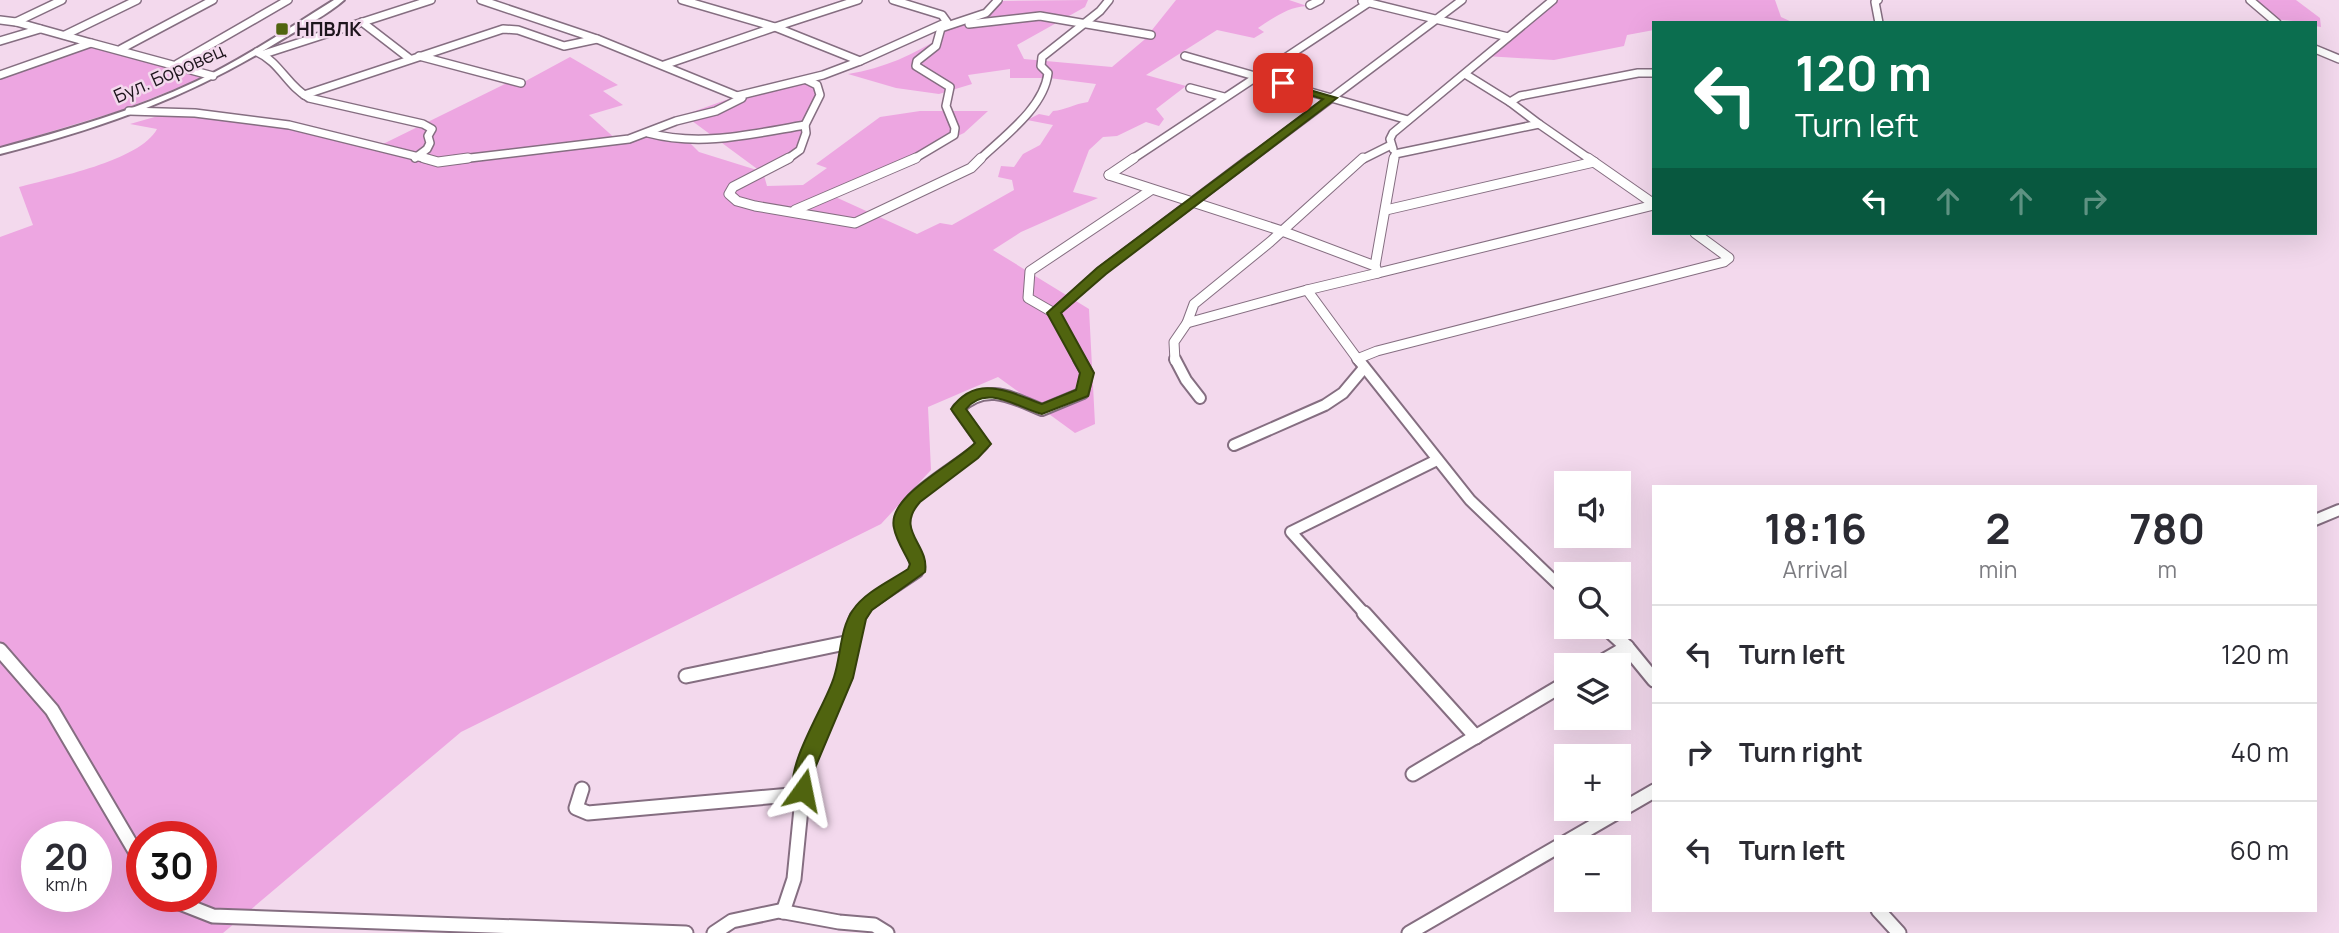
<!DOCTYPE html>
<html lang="en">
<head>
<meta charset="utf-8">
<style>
	body { margin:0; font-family:Manrope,sans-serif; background:#f2f2f3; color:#2b2b33; height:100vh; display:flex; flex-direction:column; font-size:26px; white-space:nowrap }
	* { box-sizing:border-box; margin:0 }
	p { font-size:23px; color:#7c7c81 }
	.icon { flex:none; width:38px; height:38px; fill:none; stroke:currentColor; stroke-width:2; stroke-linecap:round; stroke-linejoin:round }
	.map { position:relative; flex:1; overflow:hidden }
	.details { position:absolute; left:1652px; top:485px; width:665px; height:427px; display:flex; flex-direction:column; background:#fff; border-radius:0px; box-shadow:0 7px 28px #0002 }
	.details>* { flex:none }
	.guide { position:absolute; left:1652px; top:21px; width:665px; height:214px; border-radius:0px; box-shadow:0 7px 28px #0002; background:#0b6e4f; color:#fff; overflow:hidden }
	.fabs { position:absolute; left:1554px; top:471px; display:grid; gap:14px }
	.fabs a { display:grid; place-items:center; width:77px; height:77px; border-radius:0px; background:#fff; box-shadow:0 7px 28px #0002; font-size:35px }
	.speed { position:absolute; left:21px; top:821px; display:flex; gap:14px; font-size:35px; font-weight:700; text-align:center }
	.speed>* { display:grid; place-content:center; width:91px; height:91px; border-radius:50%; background:#fff; box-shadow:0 7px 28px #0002; line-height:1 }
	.speed small { font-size:18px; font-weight:400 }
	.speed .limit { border:10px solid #d22; background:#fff; color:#111 }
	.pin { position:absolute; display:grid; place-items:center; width:60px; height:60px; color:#fff; margin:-30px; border-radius:14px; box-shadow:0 4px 10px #0006 }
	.me { position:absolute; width:77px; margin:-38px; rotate:12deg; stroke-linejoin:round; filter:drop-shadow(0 0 5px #0008) }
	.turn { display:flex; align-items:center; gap:24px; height:147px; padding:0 28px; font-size:32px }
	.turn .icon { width:91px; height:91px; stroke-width:2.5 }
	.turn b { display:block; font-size:49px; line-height:60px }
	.lanes { display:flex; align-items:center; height:66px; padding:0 28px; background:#0003; justify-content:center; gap:35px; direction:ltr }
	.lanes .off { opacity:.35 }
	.eta { display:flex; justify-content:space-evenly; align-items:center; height:119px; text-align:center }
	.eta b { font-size:42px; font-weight:700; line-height:49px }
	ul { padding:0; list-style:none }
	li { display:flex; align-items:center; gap:21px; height:98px; padding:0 28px; border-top:2px solid #e1e1e2 }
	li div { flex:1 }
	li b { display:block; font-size:26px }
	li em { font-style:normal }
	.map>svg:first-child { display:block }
</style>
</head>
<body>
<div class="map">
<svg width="2339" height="933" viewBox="0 0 2339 933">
	<rect width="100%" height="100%" fill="#f3d9ed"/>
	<g fill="#eda6e1" fill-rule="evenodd">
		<path d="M1088,0L1085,7L1017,45L1024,59L1112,67L1144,40L1176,0H1289L1307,6C1288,7 1273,18 1258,28L1264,32L1254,38L1217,30L1146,75L1186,86L1156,109L1164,119L1159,126L1146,122L1117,136L1103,137L1089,150L1073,192L1098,198L1021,232L993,250L1089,309L1095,424L1075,433L998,377L928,407L931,470L881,524L461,732L223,933H0V237L33,225L19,187C53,178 140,161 157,129L130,124L165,114L230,117L381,145L511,81L522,83L570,57L618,85L603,91L623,105L589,115L618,141L643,134L688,141L699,152L760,171L684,115L737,96L807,80L820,89L800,150L763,172L767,186L803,185L827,168L816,164L880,117L920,111H988L964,133L831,195L917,234L940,223L952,225L1014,190L1012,180L998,177L1001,166L1014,167L1023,154L1040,145L1053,125L1027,120L1039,114L1049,116L1053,111C1065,110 1074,104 1088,102L1096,84L1049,78H1010V69L968,75L972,84L939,94L896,88L848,74C885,68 912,55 944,36L945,25C967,23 988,19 1002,1ZM37,836H96V896H37ZM142,836H201V896H142Z"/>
		<polygon points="1554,0 1775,0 1781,17 1794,23 1654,23 1654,30 1627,35 1624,46 1554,60 1485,56"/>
		<polygon points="2250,0 2296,0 2320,18 2321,27 2315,26 2315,23 2273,19"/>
		<polygon points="89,47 205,77 122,110 0,147 0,77"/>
	</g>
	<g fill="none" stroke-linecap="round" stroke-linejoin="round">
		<g stroke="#856e81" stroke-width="10">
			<g id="minor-far3">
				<polyline points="1878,0 1875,2 1879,23"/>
				<polyline points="2250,0 2277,23"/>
				<polyline points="1362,1 1508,37"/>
				<polyline points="1310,5 1320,0"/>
				<polyline points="0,20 16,22"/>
				<polyline points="362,22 410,59"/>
				<polyline points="969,24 1040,16 1151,35"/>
				<polyline points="65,35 137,0"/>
				<polyline points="0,41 40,29"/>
				<polyline points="91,43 213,76"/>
				<polyline points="121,49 213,0"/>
				<polyline points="2315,49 2339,59"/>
				<path d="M257,52C280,62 287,86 309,98L423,124L432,129L428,136L430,143L427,149L415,158"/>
				<polyline points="264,54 431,0"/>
				<polyline points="419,56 521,83"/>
				<polyline points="1185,56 1408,120"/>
				<polyline points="860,61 947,22 942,15 893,0"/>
				<polyline points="177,64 288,0"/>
				<polyline points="664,65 775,27 682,0"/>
				<polyline points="1465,74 1510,102"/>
				<polyline points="0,75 91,43 16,22 62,0"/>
				<polyline points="1190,88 1224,97"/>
				<polyline points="304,95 503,29 518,30 564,46 597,39 481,0"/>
				<polyline points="737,96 823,75 860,61 775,27 858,0"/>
				<polyline points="129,111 195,113 289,125 431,160"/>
				<polyline points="1539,124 1591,160"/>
				<path d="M648,133C701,147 752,134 805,125"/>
				<polyline points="1393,149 1390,139 1393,133 1553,0"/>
				<polyline points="453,160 629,139 676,121 716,111 742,98 597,39"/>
				<polyline points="786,160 800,150 806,133 805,125 820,95 817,85 807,80"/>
				<polyline points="912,160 954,135 955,128 946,106 950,87 916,66 917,61 936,46 941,28 986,13 998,0"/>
				<path d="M979,160C1003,137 1044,108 1048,73L1041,66L1042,57L1100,11L1109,0"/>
				<polyline points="1131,160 1368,3"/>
				<polyline points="1249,160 1462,0"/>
				<polyline points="1361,160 1391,145"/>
				<polyline points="1394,160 1395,154 1539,124 1510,102 1520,96 1638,73 1654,73"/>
			</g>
		</g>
		<g stroke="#856e81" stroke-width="11">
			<g id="minor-far2">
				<polyline points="424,158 438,162 468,158"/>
				<polyline points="789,158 733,187 729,194 737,201 755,206 855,223 971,168 981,158"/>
				<polyline points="1588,158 1654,204"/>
				<polyline points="1109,175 1134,158"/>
				<polyline points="1109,175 1282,231 1375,266"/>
				<polyline points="795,210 916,158"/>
				<polyline points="1386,210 1594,162"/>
				<polyline points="1378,273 1654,205"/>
				<polyline points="1307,290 1187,323 1194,304 1270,242 1363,158"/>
				<polyline points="1054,313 1028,298 1030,271 1151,190"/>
				<polyline points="1357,359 1377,351 1724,262 1729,258 1695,233"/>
				<polyline points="1080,361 1054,313 1101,271 1251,158"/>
				<polyline points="1175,361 1174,342 1187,323"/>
				<polyline points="1359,361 1307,290 1378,273 1375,266 1394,158"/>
			</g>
		</g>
		<g stroke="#856e81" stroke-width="14">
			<g id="minor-far1">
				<polyline points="1175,359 1186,380 1200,398"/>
				<polyline points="1358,359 1470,500 1566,592"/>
				<polyline points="1234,445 1325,405 1343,393 1364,368"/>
				<polyline points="2315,520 2339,510"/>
				<path d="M859,614L866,606L917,572C917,553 901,539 901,521C901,494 965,464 983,444L958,409C986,382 1011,397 1042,410L1083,393L1087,373L1079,359"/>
				<polyline points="1365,614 1291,532 1437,460"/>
			</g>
		</g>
		<g stroke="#856e81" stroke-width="17">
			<g id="minor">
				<polyline points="1364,613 1476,737"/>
				<polyline points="1604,626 1627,647 1654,680"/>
				<polyline points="0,650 52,710 142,863"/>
				<polyline points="1596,665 1627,647"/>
				<polyline points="686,676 850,642"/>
				<polyline points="1413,774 1566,683"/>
				<polyline points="582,789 576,808 588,813 802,794"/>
				<polyline points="162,896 213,916 686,933"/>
				<polyline points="1878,910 1899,933"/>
				<polyline points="783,912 794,879 805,768 844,678 857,617 861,613"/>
				<polyline points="714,933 732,921 779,911 839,922 874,925 887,933"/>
				<polyline points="1409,933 1654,791"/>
			</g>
		</g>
		<g stroke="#856e81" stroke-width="4">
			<path id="tertiary" d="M334,0H344C327,15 305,26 286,37C192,96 106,127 0,154V148C67,130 134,111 197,81C245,58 289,28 334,0Z"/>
		</g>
		<use href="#minor-far3" stroke="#fff" stroke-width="7"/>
		<use href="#minor-far2" stroke="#fff" stroke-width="9"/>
		<use href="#minor-far1" stroke="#fff" stroke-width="10"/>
		<use href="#minor" stroke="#fff" stroke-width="13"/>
		<use href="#tertiary" fill="#fff" fill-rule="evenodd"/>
	</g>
	<path fill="#50640f" stroke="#34410a" stroke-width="2" d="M1279,81L1337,98L1106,274L1061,313L1094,373L1088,396L1042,414C1018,408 986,383 966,409L991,444L978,458L920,502C894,531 930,544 925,572L872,610L866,619L853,678L815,768L810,796L803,799L795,796C782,769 826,705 834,677C841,656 840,628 853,610C865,592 890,581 908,569L910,564C905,553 896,540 894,528C886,496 955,464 975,443L951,409C976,373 1009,392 1042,404L1076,390L1080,373L1047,313L1097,268L1323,99L1279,85Z"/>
	<rect fill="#50640f" stroke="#f3d9ed" stroke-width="2.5" x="275" y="22" width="14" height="14" rx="3.5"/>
	<g text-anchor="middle" stroke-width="5" stroke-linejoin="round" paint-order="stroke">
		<g font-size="19" font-weight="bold" fill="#1d151c" stroke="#f3d9ed" text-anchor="start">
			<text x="296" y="36">НПВЛК</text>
		</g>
		<g font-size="19" fill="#1d151c" stroke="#f3d9ed">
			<text transform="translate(169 73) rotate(-24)" y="7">Бул. Боровец</text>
		</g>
	</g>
</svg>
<div class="fabs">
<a><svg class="icon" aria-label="sound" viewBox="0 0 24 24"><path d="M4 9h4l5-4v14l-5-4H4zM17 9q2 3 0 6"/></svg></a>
<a><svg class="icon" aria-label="search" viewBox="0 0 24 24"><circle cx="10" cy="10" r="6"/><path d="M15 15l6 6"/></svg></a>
<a><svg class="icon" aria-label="layers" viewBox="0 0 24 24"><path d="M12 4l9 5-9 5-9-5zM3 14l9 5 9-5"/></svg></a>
<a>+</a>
<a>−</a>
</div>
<div class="speed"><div>20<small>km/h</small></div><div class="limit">30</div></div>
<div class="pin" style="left:1283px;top:83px;background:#d93025"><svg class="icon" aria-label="arrive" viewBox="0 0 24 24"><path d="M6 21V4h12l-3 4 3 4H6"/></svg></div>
<svg class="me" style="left:803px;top:790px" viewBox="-20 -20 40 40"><path d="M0-17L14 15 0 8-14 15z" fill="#50640f" stroke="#fff" stroke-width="4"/></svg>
<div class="guide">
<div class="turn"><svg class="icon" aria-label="left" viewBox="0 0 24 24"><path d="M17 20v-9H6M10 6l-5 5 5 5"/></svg><div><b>120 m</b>Turn left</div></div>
<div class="lanes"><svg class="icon" aria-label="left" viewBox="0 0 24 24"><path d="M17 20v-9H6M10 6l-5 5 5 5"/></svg><svg class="icon off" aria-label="ahead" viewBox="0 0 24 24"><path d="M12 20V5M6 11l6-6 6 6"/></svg><svg class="icon off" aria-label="ahead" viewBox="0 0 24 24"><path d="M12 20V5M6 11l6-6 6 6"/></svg><svg class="icon off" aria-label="right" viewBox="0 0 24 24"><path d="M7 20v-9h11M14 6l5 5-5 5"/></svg></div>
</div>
<section class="details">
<div class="eta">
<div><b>18:16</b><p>Arrival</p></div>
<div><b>2</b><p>min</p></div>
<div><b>780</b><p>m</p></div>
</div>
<ul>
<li><svg class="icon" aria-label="left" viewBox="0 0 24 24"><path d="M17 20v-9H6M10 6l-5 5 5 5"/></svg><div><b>Turn left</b></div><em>120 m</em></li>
<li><svg class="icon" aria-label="right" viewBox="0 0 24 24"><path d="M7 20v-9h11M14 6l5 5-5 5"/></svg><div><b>Turn right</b></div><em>40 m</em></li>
<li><svg class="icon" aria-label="left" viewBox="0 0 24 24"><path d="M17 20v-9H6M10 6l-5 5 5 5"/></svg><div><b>Turn left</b></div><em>60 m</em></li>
</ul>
</section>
</div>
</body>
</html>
